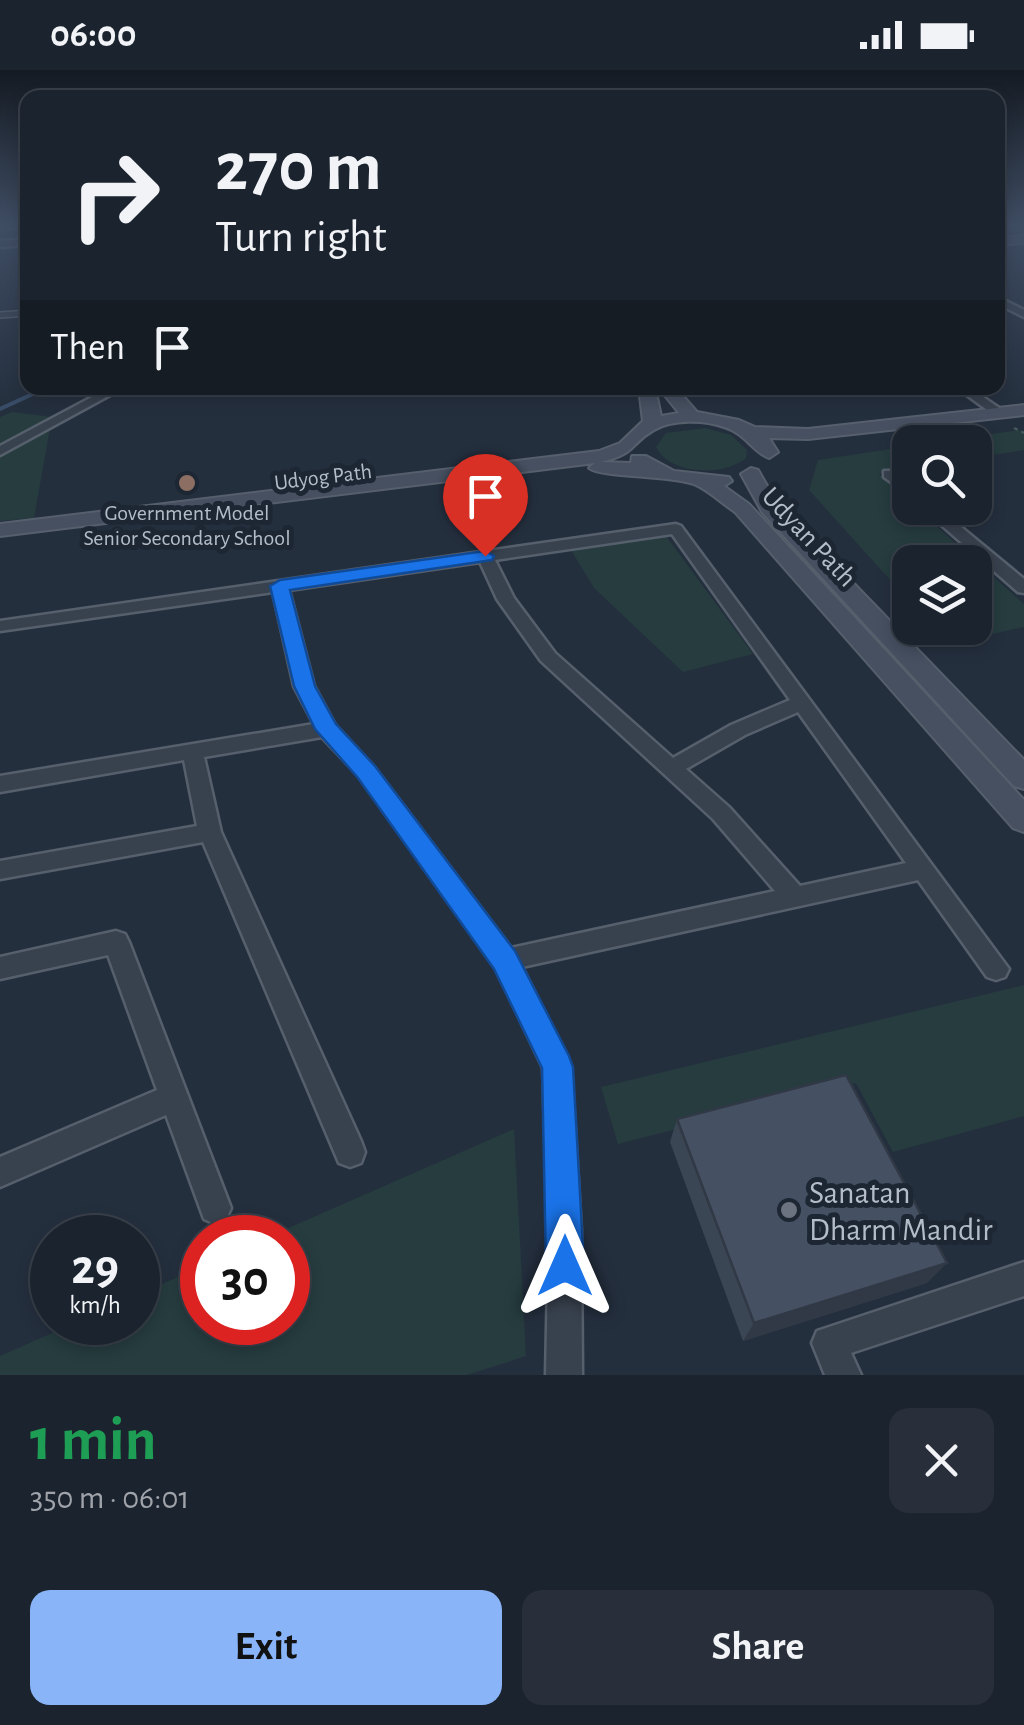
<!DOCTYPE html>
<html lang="en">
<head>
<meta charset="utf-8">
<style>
	body { margin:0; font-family:"Alegreya Sans",sans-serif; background:#282f3a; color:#f1f3f6; height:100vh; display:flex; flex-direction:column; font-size:38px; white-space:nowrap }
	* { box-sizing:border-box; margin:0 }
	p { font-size:32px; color:#a0a4aa }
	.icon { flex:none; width:55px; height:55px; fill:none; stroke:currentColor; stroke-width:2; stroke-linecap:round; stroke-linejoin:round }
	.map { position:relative; height:1305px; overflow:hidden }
	.drawer { display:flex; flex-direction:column; background:#1b232e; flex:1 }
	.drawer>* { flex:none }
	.banner { position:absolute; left:20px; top:20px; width:985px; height:305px; border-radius:20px; box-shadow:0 5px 15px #0003,0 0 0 2px #39404a; background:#1b232e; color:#f1f3f6; overflow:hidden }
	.fabs { position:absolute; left:892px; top:355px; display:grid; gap:20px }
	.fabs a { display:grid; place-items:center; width:100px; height:100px; border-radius:20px; background:#1b232e; box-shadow:0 5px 15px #0003,0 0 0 2px #39404a; font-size:50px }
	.speed { position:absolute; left:30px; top:1145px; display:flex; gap:20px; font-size:50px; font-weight:700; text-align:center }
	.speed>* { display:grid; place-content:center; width:130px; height:130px; border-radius:50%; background:#1b232e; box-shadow:0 5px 15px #0003,0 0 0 2px #39404a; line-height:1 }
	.speed small { font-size:25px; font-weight:400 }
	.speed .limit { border:15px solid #d22; background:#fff; color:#111 }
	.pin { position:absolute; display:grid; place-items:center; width:85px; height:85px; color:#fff; margin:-102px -42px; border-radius:50% 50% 50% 0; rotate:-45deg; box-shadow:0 0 10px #0007 }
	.pin .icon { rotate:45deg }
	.me { position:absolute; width:110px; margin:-55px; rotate:0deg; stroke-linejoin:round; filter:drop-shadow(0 0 8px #0008) }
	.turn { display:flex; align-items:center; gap:35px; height:210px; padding:0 30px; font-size:45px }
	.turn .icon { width:130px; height:130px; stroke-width:2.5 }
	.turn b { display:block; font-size:70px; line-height:85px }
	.then { display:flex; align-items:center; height:95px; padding:0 30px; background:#0003; gap:20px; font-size:38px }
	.round { display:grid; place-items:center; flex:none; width:105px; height:105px; border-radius:20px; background:#282f3a }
	.overview { display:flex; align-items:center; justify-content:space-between; height:170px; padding:0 30px }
	h1 { font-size:60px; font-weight:700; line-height:75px; color:#1e9e55 }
	.primary-button { display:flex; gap:20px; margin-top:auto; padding:20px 30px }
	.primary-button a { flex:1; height:115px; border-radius:20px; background:#8ab4f8; color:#111; font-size:40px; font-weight:700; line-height:115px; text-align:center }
	.primary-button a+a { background:#282f3a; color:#f1f3f6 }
	.status { display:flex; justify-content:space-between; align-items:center; height:70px; padding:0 50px; background:#1b232e; direction:ltr }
	.status svg { height:28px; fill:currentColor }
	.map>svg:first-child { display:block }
</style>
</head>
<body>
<div class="status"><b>06:00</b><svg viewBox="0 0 49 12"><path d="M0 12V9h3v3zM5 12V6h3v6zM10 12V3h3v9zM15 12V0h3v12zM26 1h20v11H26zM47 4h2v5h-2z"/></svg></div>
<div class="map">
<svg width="1024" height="1305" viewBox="0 0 1024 1305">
	<rect width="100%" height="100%" fill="#242f3e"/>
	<g fill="#263c3f">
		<polygon points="12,342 52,347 34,448 0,451 0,347"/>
		<path d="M705,358L731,365L747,380L746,388C723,407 670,405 656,377L666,363Z"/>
		<polygon points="1020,360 1024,363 1024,380 975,388 975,372 934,372"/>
		<polygon points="910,376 910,398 879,404 910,432 910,438 916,438 1024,534 1024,557 948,574 933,558 975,558 975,492 910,492 910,532 809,420 818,390"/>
		<polygon points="666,466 753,584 683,602 594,518 571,480"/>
		<polygon points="1024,915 1024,1046 893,1082 856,1013 618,1074 601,1017"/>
		<polygon points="514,1059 526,1286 467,1305 0,1305 0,1286 75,1253 138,1252 138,1225 202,1196 202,1252 288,1252 288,1168 268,1167"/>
	</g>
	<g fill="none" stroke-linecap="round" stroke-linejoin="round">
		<polyline stroke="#394c67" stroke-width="4" points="0,339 46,318"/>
		<g stroke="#565f6c" stroke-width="8">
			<polyline id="lane" points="0,245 28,243"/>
		</g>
		<g stroke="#565f6c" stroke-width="5">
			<g id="street">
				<polygon points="0,154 28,154 28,157 0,159"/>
				<polygon points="28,169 28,175 0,177 0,171"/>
				<polygon points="998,227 1024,240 1024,247 998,234"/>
				<polygon points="109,318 123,318 0,385 0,376"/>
				<polygon points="957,318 970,318 1005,342 994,345"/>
				<polygon points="884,401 894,401 910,415 910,426 884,407"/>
				<polygon points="922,438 938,438 1024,509 1024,523 1018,522"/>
				<path d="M676,454L681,456L1009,899L1005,907L996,910L987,907L918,810L522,897L571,997L581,1160L582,1305H546L549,1160L543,998L496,898L360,707L322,667L204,687L221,762L361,1071L365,1082L361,1093L350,1097L339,1093L203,772L0,809V791L197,756L184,690L0,722V706L314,654L294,616L273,522L0,561V551ZM672,464L790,630L731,655L673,688L555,583L514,528L495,490ZM480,492L497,529L541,591L713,749L775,821L511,878L374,697L335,655L314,616L289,520ZM798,642L906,793L800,816L729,737L686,699L745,665Z"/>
				<polygon points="116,861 125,864 129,872 231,1138 226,1149 215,1154 204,1149 166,1045 0,1117 0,1087 157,1020 108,885 0,909 0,887"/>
				<polygon points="1024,1192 1024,1226 851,1283 861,1305 825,1305 812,1273 817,1261"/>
			</g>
		</g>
		<g stroke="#565f6c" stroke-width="4">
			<g id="secondary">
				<polygon points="1024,165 1024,173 998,175 998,169"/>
				<path d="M639,318H655L661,346L679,343L659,318H676L697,342L739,350L755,357L808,359L1024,335V345L808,369L769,368L778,382L769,388C753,382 745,363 724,357C705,350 672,349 654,360C628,375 638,383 601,392L631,393L632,386H646L674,401L729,407L732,411L724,416L749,434L1024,730V762L1013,758L735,442C723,434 709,421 696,415C673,405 601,408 589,398L595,393L0,466V454L599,381L620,373L643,351Z"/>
				<polygon points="751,398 758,400 778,435 1024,690 1024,719 1014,716 762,442 741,404"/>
			</g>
		</g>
		<polyline stroke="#44595c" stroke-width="2.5" stroke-dasharray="4 4" stroke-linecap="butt" points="1014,358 1024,363"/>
		<use href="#lane" stroke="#38414e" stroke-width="5"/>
		<use href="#street" fill="#38414e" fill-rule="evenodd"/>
		<use href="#secondary" fill="#465061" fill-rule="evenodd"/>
	</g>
	<g fill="#3b4654">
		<polygon points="1005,154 1024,154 1024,162 1020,163 1004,156"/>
		<polygon points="677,1049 927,1213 743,1271 670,1072"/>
	</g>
	<polygon fill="#303945" points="947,1193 927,1213 743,1271 754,1253"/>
	<polygon fill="#455162" stroke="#303945" stroke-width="2.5" points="846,1005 947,1193 754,1253 677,1049"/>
	<linearGradient id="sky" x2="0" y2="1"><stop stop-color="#141a22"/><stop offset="0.46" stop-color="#3f4d63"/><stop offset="1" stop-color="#3f4d63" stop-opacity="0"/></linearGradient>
	<rect width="1024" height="337" fill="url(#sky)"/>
	<polygon fill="#1a73e8" stroke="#114b97" stroke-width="2.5" points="485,481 494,486 492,490 290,520 315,616 336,654 375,696 515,881 569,986 573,997 584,1196 578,1210 565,1215 552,1210 546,1196 542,998 494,899 358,708 315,659 294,616 270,516 280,510"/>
	<circle fill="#8d6e63" stroke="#1d2633" stroke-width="4" cx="187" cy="413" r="10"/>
	<circle fill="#6b7280" stroke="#1d2633" stroke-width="4" cx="789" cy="1140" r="10"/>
	<g text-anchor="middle" stroke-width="10" stroke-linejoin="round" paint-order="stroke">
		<g font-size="22" fill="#b4bcc9" stroke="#1d2633">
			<text transform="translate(323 406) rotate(-7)" y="8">Udyog Path</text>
		</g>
		<g font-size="22" fill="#b4bcc9" stroke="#1d2633">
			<text x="187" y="450">Government Model<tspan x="187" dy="25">Senior Secondary School</tspan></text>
		</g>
		<g font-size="28" fill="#b4bcc9" stroke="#1d2633">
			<text transform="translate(810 466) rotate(47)" y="10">Udyan Path</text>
		</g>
		<g font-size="32" fill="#b4bcc9" stroke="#1d2633" text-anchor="start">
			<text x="809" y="1133">Sanatan<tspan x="809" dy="37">Dharm Mandir</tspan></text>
		</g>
	</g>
</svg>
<div class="fabs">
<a><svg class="icon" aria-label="search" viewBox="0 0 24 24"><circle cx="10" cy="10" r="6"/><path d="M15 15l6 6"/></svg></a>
<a><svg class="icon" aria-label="layers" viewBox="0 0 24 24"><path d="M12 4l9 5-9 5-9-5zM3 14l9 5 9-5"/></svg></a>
</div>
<div class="speed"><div>29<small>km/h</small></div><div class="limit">30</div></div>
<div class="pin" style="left:485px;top:486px;background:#d93025"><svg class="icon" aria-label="arrive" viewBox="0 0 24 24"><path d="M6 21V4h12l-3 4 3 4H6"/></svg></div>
<svg class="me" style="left:565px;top:1196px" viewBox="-20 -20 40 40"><path d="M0-17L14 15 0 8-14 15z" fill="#1a73e8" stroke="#fff" stroke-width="4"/></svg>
<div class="banner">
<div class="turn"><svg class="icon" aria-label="right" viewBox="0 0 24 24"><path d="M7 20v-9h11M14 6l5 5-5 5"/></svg><div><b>270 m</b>Turn right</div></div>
<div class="then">Then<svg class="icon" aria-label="arrive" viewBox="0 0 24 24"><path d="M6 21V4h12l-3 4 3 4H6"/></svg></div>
</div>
</div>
<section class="drawer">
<div class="overview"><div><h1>1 min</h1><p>350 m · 06:01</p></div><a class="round"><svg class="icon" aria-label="close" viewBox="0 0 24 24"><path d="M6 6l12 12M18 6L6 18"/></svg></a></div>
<div class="primary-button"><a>Exit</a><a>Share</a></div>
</section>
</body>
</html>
